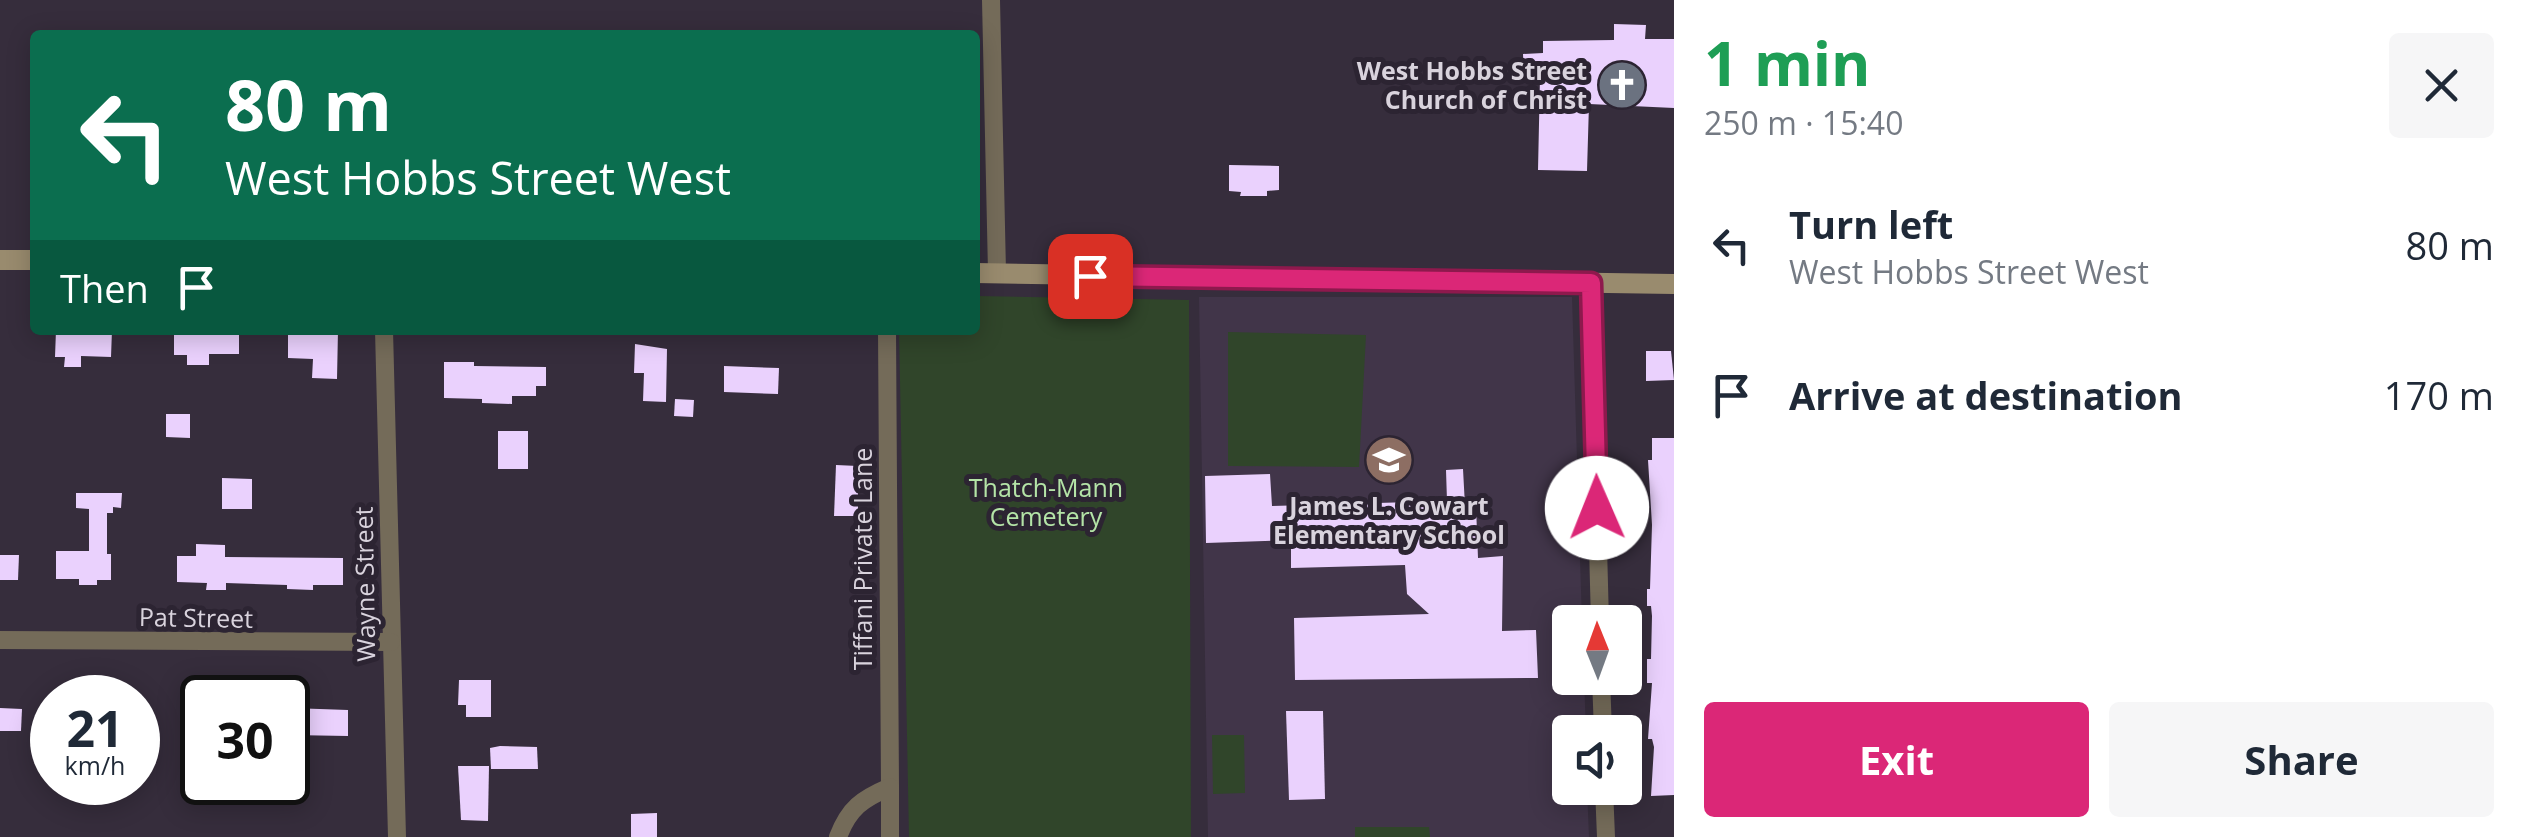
<!DOCTYPE html>
<html lang="en">
<head>
<meta charset="utf-8">
<style>
	body { margin:0; font-family:"Open Sans",sans-serif; background:#f6f6f7; color:#1f2937; height:100vh; display:flex; flex-direction:column; font-size:38px; white-space:nowrap }
	* { box-sizing:border-box; margin:0 }
	p { font-size:32px; color:#747a83 }
	.icon { flex:none; width:55px; height:55px; fill:none; stroke:currentColor; stroke-width:2; stroke-linecap:round; stroke-linejoin:round }
	.map { position:relative; flex:1; overflow:hidden }
	.drawer { display:flex; flex-direction:column; background:#fff; width:850px }
	.drawer>* { flex:none }
	.banner { position:absolute; left:30px; top:30px; width:950px; height:305px; border-radius:10px; box-shadow:0 5px 25px #0003; background:#0b6e4f; color:#fff; overflow:hidden }
	.needle { width:65px; rotate:359deg }
	.tools { position:absolute; left:1552px; top:605px; display:grid; gap:20px }
	.tools a { display:grid; place-items:center; width:90px; height:90px; border-radius:10px; background:#fff; box-shadow:0 5px 25px #0003; font-size:50px }
	.speed { position:absolute; left:30px; top:675px; display:flex; gap:20px; font-size:50px; font-weight:700; text-align:center }
	.speed>* { display:grid; place-content:center; width:130px; height:130px; border-radius:50%; background:#fff; box-shadow:0 5px 25px #0003; line-height:1 }
	.speed small { font-size:25px; font-weight:400 }
	.speed .limit { border:5px solid #111; border-radius:15px; background:#fff; color:#111 }
	.pin { position:absolute; display:grid; place-items:center; width:85px; height:85px; color:#fff; margin:-42px; border-radius:20px; box-shadow:0 5px 15px #0006 }
	.me { position:absolute; width:110px; margin:-55px; rotate:359deg; stroke-linejoin:round; filter:drop-shadow(0 0 8px #0008) }
	.turn { display:flex; align-items:center; gap:35px; height:210px; padding:0 30px; font-size:45px }
	.turn .icon { width:130px; height:130px; stroke-width:2.5 }
	.turn b { display:block; font-size:70px; line-height:85px }
	.then { display:flex; align-items:center; height:95px; padding:0 30px; background:#0003; gap:20px; font-size:38px }
	.round { display:grid; place-items:center; flex:none; width:105px; height:105px; border-radius:10px; background:#f6f6f7 }
	.head { display:flex; align-items:center; justify-content:space-between; height:170px; padding:0 30px }
	h1 { font-size:60px; font-weight:700; line-height:75px; color:#1e9e55 }
	.cta { display:flex; gap:20px; margin-top:auto; padding:20px 30px }
	.cta a { flex:1; height:115px; border-radius:10px; background:#db2777; color:#fff; font-size:40px; font-weight:700; line-height:115px; text-align:center }
	.cta a+a { background:#f6f6f7; color:#1f2937 }
	ul { padding:0; list-style:none }
	li { display:flex; align-items:center; gap:30px; height:150px; padding:0 30px }
	li div { flex:1 }
	li b { display:block; font-size:38px }
	li em { font-style:normal }
	main { display:flex; flex:1; min-height:0 }
	.map>svg:first-child { display:block }
</style>
</head>
<body>
<main>
<div class="map">
<svg width="1674" height="837" viewBox="0 0 1674 837">
	<rect width="100%" height="100%" fill="#362d3c"/>
	<polygon fill="#413549" points="1199,297 1572,297 1582,622 1570,622 1570,678 1584,678 1586,732 1570,732 1570,788 1587,788 1589,837 1208,837"/>
	<g fill="#30452a">
		<polygon points="975,296 1189,300 1191,837 909,837 899,330 975,330"/>
		<polygon points="1228,332 1366,335 1359,467 1228,466"/>
		<polygon points="1212,735 1244,735 1245,793 1213,794"/>
		<polygon points="1355,827 1429,827 1430,837 1355,837"/>
	</g>
	<g fill="#ead1fd">
		<polygon points="1614,24 1646,25 1645,39 1674,39 1674,108 1589,104 1587,171 1538,170 1540,77 1524,78 1523,54 1543,53 1543,41 1614,40"/>
		<polygon points="1229,165 1279,166 1279,190 1267,191 1267,196 1240,196 1241,192 1229,191"/>
		<polygon points="56,330 112,330 111,357 81,356 81,367 64,367 65,357 55,357"/>
		<polygon points="174,330 239,330 239,354 209,354 209,365 187,365 187,355 174,355"/>
		<polygon points="288,330 338,330 337,379 312,378 313,359 288,358"/>
		<polygon points="635,344 667,349 666,402 643,401 644,373 634,373"/>
		<polygon points="1646,351 1671,351 1674,380 1646,381"/>
		<polygon points="444,362 474,362 474,366 546,367 546,386 536,386 536,396 512,396 512,404 482,403 482,399 444,398"/>
		<polygon points="724,366 779,368 778,394 724,392"/>
		<polygon points="675,399 694,400 693,417 674,416"/>
		<polygon points="166,414 190,414 190,438 166,437"/>
		<rect x="498" y="431" width="30" height="38"/>
		<polygon points="1652,438 1674,438 1674,795 1651,796 1654,747 1652,739 1648,739 1652,683 1647,683 1647,659 1651,659 1652,616 1651,606 1647,606 1647,589 1650,589 1652,525 1648,460 1652,460"/>
		<polygon points="836,465 858,466 858,516 834,516"/>
		<polygon points="1463,469 1465,506 1476,506 1478,558 1503,556 1502,631 1536,630 1538,678 1295,680 1294,618 1429,614 1407,594 1405,565 1291,568 1291,540 1206,543 1205,476 1270,474 1272,506 1447,501 1446,470"/>
		<polygon points="222,478 252,479 252,509 222,509"/>
		<polygon points="76,493 122,493 121,508 113,507 113,513 107,513 107,554 111,554 111,580 97,580 97,585 79,585 79,579 56,579 56,551 89,551 89,509 76,508"/>
		<polygon points="196,544 225,545 225,557 343,558 343,585 313,585 313,590 287,589 287,585 226,583 226,590 206,590 207,583 177,582 177,556 196,556"/>
		<polygon points="0,555 19,555 18,580 0,580"/>
		<polygon points="459,680 491,680 491,717 466,717 466,705 458,705"/>
		<polygon points="0,708 22,709 21,731 0,731"/>
		<polygon points="291,708 348,710 348,736 291,735"/>
		<polygon points="1286,711 1323,711 1325,799 1289,800"/>
		<polygon points="186,712 202,712 202,739 185,739"/>
		<polygon points="500,746 537,747 538,769 491,769 490,748"/>
		<polygon points="458,766 489,766 488,821 461,820"/>
		<polygon points="657,813 657,837 631,837 631,814"/>
	</g>
	<g fill="none" stroke-linecap="round" stroke-linejoin="round">
		<g stroke="#746b59" stroke-width="18">
			<polyline points="991,0 997,272"/>
			<polyline points="1591,283 1600,622"/>
			<polyline points="384,330 397,837"/>
			<polyline points="887,330 890,787"/>
			<polyline points="0,640 391,642"/>
			<polyline points="1601,678 1603,732"/>
			<polyline points="1604,788 1606,837"/>
			<path d="M838,837C849,808 862,799 890,787V837"/>
		</g>
		<g stroke="#998b6e" stroke-width="20">
			<polyline points="0,260 35,260"/>
			<polyline points="975,273 1674,284"/>
		</g>
	</g>
	<g fill="none" stroke-linecap="round" stroke-linejoin="round">
		<g stroke="#8e194d" stroke-width="25">
			<polyline id="route" points="1090,276 1591,283 1597,508"/>
		</g>
		<use href="#route" stroke="#db2777" stroke-width="18"/>
	</g>
	<defs>
		<g id="church-disc" transform="scale(2.5)"><circle r="9.5" fill="#6b7280" stroke="#2c2432"/><path d="M-1.2-6h2.4v3.5h3.3v2.4h-3.3V6h-2.4V-.1h-3.3v-2.4h3.3Z" fill="#fff"/></g>
		<g id="school-disc" transform="scale(2.5)"><circle r="9.5" fill="#8d6e63" stroke="#2c2432"/><path d="M0-5L7-2L0 1L-7-2ZM-4 1L0 2.5L4 1V4Q0 6-4 4Z" fill="#fff"/></g>
	</defs>
	<g fill-rule="evenodd">
		<use href="#church-disc" x="1622" y="85"/>
		<use href="#school-disc" x="1389" y="460"/>
	</g>
	<g text-anchor="middle" stroke-width="10" stroke-linejoin="round" paint-order="stroke">
		<g font-size="25" font-weight="bold" fill="#d9d3dd" stroke="#2c2432" text-anchor="end">
			<text x="1587" y="80">West Hobbs Street<tspan x="1587" dy="29">Church of Christ</tspan></text>
			<text x="1389" y="515" text-anchor="middle">James L. Cowart<tspan x="1389" dy="29">Elementary School</tspan></text>
		</g>
		<g font-size="25" fill="#b4e4a7" stroke="#2c2432">
			<text x="1046" y="497">Thatch-Mann<tspan x="1046" dy="29">Cemetery</tspan></text>
		</g>
		<g font-size="25" fill="#d9d3dd" stroke="#2c2432">
			<text transform="translate(863 559) rotate(-90)" y="9">Tiffani Private Lane</text>
			<text transform="translate(365 584) rotate(-91)" y="9">Wayne Street</text>
			<text transform="translate(196 618) rotate(1)" y="9">Pat Street</text>
		</g>
	</g>
</svg>
<div class="tools">
<a><svg class="needle" viewBox="-14 -14 28 28"><path d="M0-13l5 13h-10z" fill="#e53935"/><path d="M0 13l5-13h-10z" fill="#747a83"/></svg></a>
<a><svg class="icon" aria-label="sound" viewBox="0 0 24 24"><path d="M4 9h4l5-4v14l-5-4H4zM17 9q2 3 0 6"/></svg></a>
</div>
<div class="speed"><div>21<small>km/h</small></div><div class="limit">30</div></div>
<div class="pin" style="left:1090px;top:276px;background:#d93025"><svg class="icon" aria-label="arrive" viewBox="0 0 24 24"><path d="M6 21V4h12l-3 4 3 4H6"/></svg></div>
<svg class="me" style="left:1597px;top:508px" viewBox="-20 -20 40 40"><circle r="19" fill="#fff"/><path d="M0-13L10 11 0 6-10 11z" fill="#db2777"/></svg>
<div class="banner">
<div class="turn"><svg class="icon" aria-label="left" viewBox="0 0 24 24"><path d="M17 20v-9H6M10 6l-5 5 5 5"/></svg><div><b>80 m</b>West Hobbs Street West</div></div>
<div class="then">Then<svg class="icon" aria-label="arrive" viewBox="0 0 24 24"><path d="M6 21V4h12l-3 4 3 4H6"/></svg></div>
</div>
</div>
<section class="drawer">
<div class="head"><div><h1>1 min</h1><p>250 m · 15:40</p></div><a class="round"><svg class="icon" aria-label="close" viewBox="0 0 24 24"><path d="M6 6l12 12M18 6L6 18"/></svg></a></div>
<ul>
<li><svg class="icon" aria-label="left" viewBox="0 0 24 24"><path d="M17 20v-9H6M10 6l-5 5 5 5"/></svg><div><b>Turn left</b><p>West Hobbs Street West</p></div><em>80 m</em></li>
<li><svg class="icon" aria-label="arrive" viewBox="0 0 24 24"><path d="M6 21V4h12l-3 4 3 4H6"/></svg><div><b>Arrive at destination</b></div><em>170 m</em></li>
</ul>
<div class="cta"><a>Exit</a><a>Share</a></div>
</section>
</main>
</body>
</html>
